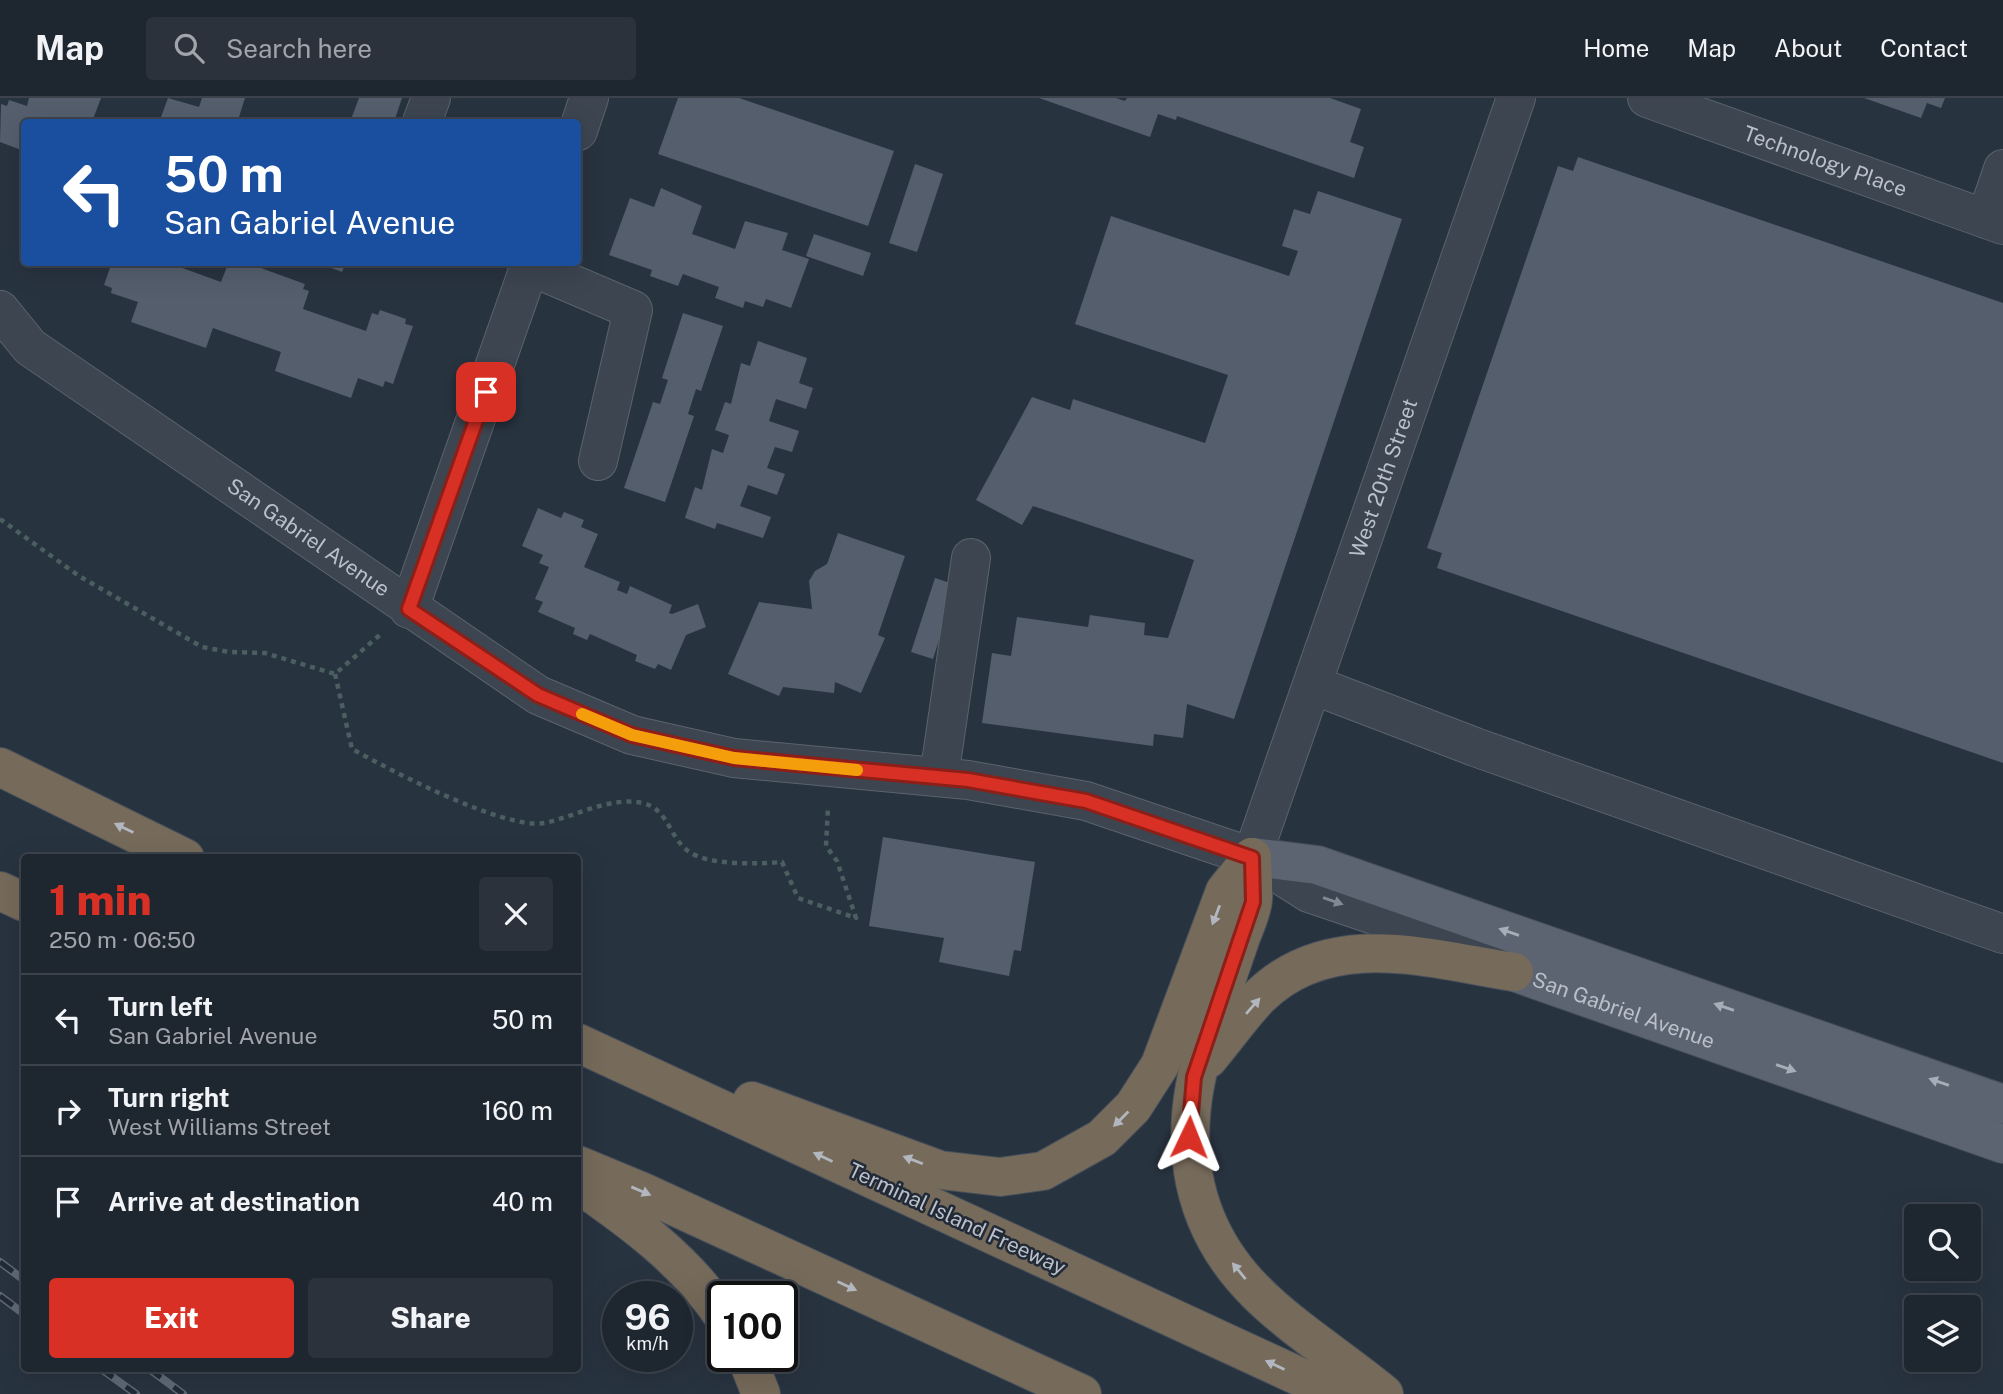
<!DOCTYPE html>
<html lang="en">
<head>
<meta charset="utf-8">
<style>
	body { margin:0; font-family:"Public Sans",sans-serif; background:#2b323c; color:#f1f3f6; height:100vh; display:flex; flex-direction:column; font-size:26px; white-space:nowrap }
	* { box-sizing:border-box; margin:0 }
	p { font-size:23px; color:#a1a5ab }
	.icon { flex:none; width:38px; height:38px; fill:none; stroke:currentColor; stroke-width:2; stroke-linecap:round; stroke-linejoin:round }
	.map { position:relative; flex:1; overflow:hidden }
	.details { position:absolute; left:21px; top:756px; width:560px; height:518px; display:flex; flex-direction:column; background:#1e2630; border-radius:7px; box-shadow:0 7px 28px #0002,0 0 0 2px #3c434c }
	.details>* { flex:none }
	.guide { position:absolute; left:21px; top:21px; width:560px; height:147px; border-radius:7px; box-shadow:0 7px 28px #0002,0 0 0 2px #3c434c; background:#1a4fa0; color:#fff; overflow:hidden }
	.fabs { position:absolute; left:1904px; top:1106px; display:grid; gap:14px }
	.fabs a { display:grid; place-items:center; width:77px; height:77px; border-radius:7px; background:#1e2630; box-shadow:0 7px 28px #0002,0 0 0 2px #3c434c; font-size:35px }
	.speed { position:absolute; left:602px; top:1183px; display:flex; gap:14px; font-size:35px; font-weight:700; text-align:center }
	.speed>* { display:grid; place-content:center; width:91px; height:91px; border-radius:50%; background:#1e2630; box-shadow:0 7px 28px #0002,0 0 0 2px #3c434c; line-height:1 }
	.speed small { font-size:18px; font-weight:400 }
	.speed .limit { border:4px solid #111; border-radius:10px; background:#fff; color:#111 }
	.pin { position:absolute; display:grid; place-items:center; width:60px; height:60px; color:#fff; margin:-30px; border-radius:14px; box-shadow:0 4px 10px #0006 }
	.me { position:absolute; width:77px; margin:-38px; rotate:2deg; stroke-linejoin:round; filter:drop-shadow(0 0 5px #0008) }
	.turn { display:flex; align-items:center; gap:24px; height:147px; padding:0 28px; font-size:32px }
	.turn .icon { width:91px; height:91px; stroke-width:2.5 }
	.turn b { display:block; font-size:49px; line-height:60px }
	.round { display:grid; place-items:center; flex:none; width:74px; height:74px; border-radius:7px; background:#2b323c }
	.overview { display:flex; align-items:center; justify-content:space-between; height:119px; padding:0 28px }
	h1 { font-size:42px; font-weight:800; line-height:52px; color:#d93025 }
	.primary-button { display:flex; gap:14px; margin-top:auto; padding:14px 28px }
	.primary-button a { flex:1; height:80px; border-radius:7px; background:#d93025; color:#fff; font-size:28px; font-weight:800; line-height:80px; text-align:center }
	.primary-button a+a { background:#2b323c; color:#f1f3f6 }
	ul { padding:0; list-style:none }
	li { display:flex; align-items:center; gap:21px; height:91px; padding:0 28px; border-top:2px solid #3c434c }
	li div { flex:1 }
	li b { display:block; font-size:26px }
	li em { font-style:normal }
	header { display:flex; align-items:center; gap:42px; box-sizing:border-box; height:98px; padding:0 35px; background:#1e2630; border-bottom:2px solid #3c434c }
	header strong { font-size:33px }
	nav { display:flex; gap:38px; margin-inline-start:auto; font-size:24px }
	.search { width:490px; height:63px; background:#2b323c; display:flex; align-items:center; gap:18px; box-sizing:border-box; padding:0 24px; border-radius:7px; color:#a1a5ab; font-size:26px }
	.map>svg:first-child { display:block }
</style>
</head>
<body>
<header>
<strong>Map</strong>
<div class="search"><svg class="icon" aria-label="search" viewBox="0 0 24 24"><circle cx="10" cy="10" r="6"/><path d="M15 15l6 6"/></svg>Search here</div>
<nav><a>Home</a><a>Map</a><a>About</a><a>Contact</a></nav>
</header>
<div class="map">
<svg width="2003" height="1296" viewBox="0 0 2003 1296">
	<rect width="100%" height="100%" fill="#283340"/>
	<g fill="#545e6d">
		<polygon points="29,0 101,0 92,24 24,24 24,53 0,44 1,6 7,8 9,2 27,8"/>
		<polygon points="168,0 199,9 202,0 245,0 239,19 246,22 245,24 176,24 161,19"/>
		<polygon points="359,0 402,0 394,24 350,24"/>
		<polygon points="678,0 739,0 894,53 868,128 658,56"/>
		<polygon points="1039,0 1116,0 1125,3 1127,0 1330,0 1361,11 1350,44 1364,49 1354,80 1177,18 1176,22 1158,16 1150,39"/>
		<polygon points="1864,0 1945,0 1941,10 1927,5 1921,20"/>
		<polygon points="1578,59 2003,205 2003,665 1437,470 1442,455 1427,450 1558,68 1573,73"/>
		<polygon points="915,66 943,76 917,154 889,145"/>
		<polygon points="661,90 702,108 692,136 735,151 745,123 788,135 782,152 809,161 791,210 766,201 763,209 745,203 743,210 715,200 719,189 683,176 678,188 650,178 652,172 609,157 630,100 654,109"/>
		<polygon points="1318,93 1402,121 1234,621 1187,606 1183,640 1154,636 1153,648 982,625 992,555 1011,558 1017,519 1088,529 1090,517 1145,525 1144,537 1168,540 1194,462 1033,408 1022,427 976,402 1032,299 1070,312 1073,301 1205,345 1228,277 1075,226 1111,118 1289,178 1298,153 1282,148 1294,111 1310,116"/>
		<polygon points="814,136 871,155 863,178 806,158"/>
		<polygon points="112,164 166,164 221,184 228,166 234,168 235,164 244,164 305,186 303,191 309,193 303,211 366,233 372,215 378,217 380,212 406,221 405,226 413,228 393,286 385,283 383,289 358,280 351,300 275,273 281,254 213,230 206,250 131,224 138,204 111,195 112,190 104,187"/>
		<polygon points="316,164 346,164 342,174"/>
		<polygon points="683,215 723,228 701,293 696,291 688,316 694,318 665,404 624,390 653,304 660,306 668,282 662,280"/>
		<polygon points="758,243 807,260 799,285 813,290 806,311 776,301 769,323 799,333 792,354 775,349 767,370 785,376 777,397 748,387 740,408 771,419 763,440 717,425 715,431 685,420 695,389 702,392 712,351 723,355 729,337 715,332 725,304 731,306 741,265 750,268"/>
		<polygon points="538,410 561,420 564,414 584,422 581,429 598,436 584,469 620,484 617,492 627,496 630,488 672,507 669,515 672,516 698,506 706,529 686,537 671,572 658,566 655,571 635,563 637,557 590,536 587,542 573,536 575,530 538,514 543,504 535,501 549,469 539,465 543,457 522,448"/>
		<polygon points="838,435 905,458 878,537 885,540 861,595 835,584 834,595 783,589 779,598 728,576 759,504 812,511 809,483 815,473 827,466"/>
		<polygon points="935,480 956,487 933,561 911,554"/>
		<polygon points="883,739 1035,764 1021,853 1014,852 1009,878 939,864 944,840 869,828"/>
	</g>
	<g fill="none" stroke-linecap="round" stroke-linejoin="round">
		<g stroke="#5a636e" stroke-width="40">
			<g id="minor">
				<path id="s1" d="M1647,0L2003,127"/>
				<polyline points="422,24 431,0"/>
				<polyline points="578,33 589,0"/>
				<polyline points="1986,121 2003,71"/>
				<polyline points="530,168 633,212 598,363"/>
				<path id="s2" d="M0,212L30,249L538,597L632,637L734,660L968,682L1086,703L1252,759L1309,795L1442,840L1496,865"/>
				<polyline points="409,511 531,164"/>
				<polyline points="1313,587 1475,649 2003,836"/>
				<polyline points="939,679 971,460"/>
				<path id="s3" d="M1252,759L1516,0"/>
			</g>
		</g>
		<g stroke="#464e5a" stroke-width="40">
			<g id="major">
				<polyline points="1252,759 1317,767 2003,1006"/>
				<path id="s4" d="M1514,874L2003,1046"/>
			</g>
		</g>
		<g stroke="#47505b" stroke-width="40">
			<g id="highway">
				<polyline points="0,669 185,760"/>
				<path d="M1252,759C1252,773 1254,788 1253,802C1252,815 1244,830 1240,842C1229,874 1218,906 1208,938C1177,1030 1183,1121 1256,1194C1294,1232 1342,1261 1384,1296"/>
				<polyline points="0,793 24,804"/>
				<polyline points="578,945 1337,1296"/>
				<path d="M1208,961C1225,941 1241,918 1259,899C1330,829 1429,861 1514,874"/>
				<polyline points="752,1003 940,1072 1000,1079 1043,1073 1102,1040 1133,1009 1160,967 1225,793 1252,759"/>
				<polyline points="578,1067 643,1094 1082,1296"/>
				<path d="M578,1086C632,1123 686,1163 723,1218"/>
				<polyline points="746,1258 761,1296"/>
			</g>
		</g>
		<g stroke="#4b5e60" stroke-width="4.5" stroke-dasharray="5 5" stroke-linecap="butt">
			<polyline points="0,421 79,478 202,549 229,554 265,555 335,576 382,535"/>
			<path d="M335,576L352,651C390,672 504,732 544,725C575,719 609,698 642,705C668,710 669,739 688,753C708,768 758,766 782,764L798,800L856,820L837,763L826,748L828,708"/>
		</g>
		<use href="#minor" stroke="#3c4550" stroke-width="38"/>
		<use href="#major" stroke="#5b6470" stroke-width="38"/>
		<use href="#highway" stroke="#766a5a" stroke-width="38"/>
		<g stroke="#5f6977" stroke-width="8">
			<g id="rail">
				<polyline points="0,1164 24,1182"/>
				<polyline points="0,1198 24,1216"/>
				<polyline points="100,1270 136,1296"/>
				<polyline points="148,1270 183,1296"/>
			</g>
		</g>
		<use href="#rail" stroke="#212a36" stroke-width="5" stroke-dasharray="16" stroke-linecap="butt"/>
	</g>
	<defs><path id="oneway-solid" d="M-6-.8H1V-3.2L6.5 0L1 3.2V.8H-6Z" transform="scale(1.75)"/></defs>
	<g fill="#b2b7bf">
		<use href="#oneway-solid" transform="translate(124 730) rotate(-154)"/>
		<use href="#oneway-solid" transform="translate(1216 817) rotate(111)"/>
		<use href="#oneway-solid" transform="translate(1253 908) rotate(-49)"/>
		<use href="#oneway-solid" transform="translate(1121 1021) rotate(135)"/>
		<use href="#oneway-solid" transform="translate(823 1059) rotate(-155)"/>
		<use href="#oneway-solid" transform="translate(913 1062) rotate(-159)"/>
		<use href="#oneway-solid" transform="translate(641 1093) rotate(23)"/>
		<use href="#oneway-solid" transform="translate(1239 1173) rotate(-129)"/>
		<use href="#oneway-solid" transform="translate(847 1188) rotate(25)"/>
		<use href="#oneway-solid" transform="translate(1275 1267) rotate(-155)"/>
	</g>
	<use fill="#818993" href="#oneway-solid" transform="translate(1333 803) rotate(19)"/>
	<g fill="#a6aeb8">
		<use href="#oneway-solid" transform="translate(1509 834) rotate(-161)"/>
		<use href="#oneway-solid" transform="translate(1724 909) rotate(-161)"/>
		<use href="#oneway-solid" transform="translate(1786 970) rotate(19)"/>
		<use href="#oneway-solid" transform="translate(1939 984) rotate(-161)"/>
	</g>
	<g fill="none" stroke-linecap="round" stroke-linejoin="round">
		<g stroke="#8d1f18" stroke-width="18">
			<polyline id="route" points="486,294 409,511 538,597 632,637 734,660 968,682 1086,703 1252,760 1253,804 1194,979 1189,1039"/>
		</g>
		<use href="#route" stroke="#d93025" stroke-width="12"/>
		<polyline stroke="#f59e0b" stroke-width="12" points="582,616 632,637 734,660 857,672"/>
	</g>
	<g text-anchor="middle" stroke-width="5" stroke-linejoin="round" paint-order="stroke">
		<g font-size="21" fill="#b9c0ca" stroke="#212a36">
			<text dy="7" stroke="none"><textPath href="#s1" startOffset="189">Technology Place</textPath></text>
			<text dy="7" stroke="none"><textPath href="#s3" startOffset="401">West 20th Street</textPath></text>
			<text dy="7" stroke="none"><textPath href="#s2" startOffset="385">San Gabriel Avenue</textPath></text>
			<text dy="7" stroke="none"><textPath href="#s4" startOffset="116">San Gabriel Avenue</textPath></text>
			<text transform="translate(957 1121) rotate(25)" y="7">Terminal Island Freeway</text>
		</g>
	</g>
</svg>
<div class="fabs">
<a><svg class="icon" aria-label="search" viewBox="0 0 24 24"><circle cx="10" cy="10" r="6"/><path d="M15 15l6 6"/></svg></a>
<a><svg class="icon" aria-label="layers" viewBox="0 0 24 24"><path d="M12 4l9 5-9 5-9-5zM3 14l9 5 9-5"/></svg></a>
</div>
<div class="speed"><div>96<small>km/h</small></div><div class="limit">100</div></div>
<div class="pin" style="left:486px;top:294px;background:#d93025"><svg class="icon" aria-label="arrive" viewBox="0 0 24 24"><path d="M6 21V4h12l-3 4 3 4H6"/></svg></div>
<svg class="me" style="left:1189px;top:1039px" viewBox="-20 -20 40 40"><path d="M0-17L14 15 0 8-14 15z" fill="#d93025" stroke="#fff" stroke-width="4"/></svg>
<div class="guide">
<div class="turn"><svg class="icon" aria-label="left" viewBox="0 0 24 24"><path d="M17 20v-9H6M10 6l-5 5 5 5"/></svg><div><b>50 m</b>San Gabriel Avenue</div></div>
</div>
<section class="details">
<div class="overview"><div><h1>1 min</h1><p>250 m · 06:50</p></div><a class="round"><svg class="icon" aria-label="close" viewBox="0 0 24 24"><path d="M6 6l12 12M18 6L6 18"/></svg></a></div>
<ul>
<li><svg class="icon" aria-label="left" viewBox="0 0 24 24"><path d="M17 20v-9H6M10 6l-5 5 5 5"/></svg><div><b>Turn left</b><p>San Gabriel Avenue</p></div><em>50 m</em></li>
<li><svg class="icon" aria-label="right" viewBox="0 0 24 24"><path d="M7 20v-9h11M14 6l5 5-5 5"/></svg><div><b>Turn right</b><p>West Williams Street</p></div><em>160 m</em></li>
<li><svg class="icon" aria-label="arrive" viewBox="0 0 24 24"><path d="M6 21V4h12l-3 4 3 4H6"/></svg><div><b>Arrive at destination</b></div><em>40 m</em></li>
</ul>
<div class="primary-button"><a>Exit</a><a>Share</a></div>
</section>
</div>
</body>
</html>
